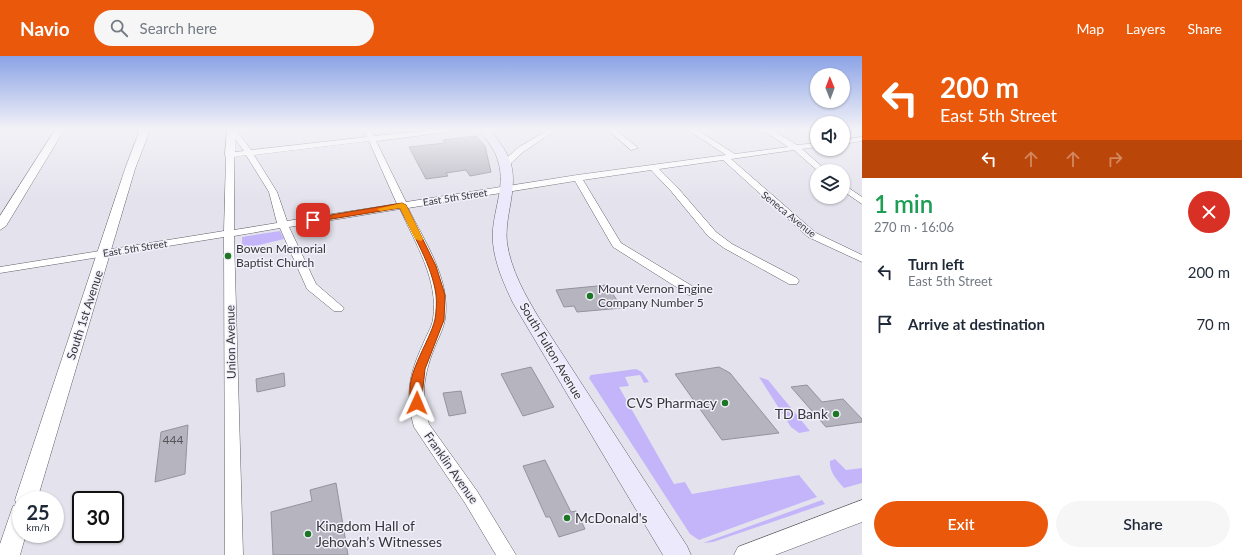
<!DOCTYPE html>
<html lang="en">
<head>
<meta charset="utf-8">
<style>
	body { margin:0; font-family:Lato,sans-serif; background:#f6f6f7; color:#1f2937; height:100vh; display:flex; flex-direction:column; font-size:15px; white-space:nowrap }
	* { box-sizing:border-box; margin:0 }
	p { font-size:13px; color:#747a83 }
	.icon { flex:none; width:22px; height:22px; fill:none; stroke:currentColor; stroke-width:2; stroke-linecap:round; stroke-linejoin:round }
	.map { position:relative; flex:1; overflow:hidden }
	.drawer { display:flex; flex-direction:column; background:#fff; width:380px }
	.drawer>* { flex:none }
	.guide { background:#ea580c; color:#fff; overflow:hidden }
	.needle { width:26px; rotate:359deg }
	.tools { position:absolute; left:810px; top:12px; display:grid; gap:8px }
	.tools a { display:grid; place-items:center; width:40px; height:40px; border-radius:50%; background:#fff; box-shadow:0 1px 3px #0004; font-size:20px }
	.speed { position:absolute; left:12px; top:435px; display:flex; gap:8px; font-size:20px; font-weight:700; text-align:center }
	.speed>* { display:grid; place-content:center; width:52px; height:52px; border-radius:50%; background:#fff; box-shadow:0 1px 3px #0004; line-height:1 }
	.speed small { font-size:10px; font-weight:400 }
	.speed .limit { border:2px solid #111; border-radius:6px; background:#fff; color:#111 }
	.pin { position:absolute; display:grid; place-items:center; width:34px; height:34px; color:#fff; margin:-17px; border-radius:8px; box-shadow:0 2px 6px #0006 }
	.me { position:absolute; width:44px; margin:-22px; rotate:1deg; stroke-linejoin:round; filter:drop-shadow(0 0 3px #0008) }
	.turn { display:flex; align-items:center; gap:14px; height:84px; padding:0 12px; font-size:18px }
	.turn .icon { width:52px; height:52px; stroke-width:2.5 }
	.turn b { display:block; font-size:28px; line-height:34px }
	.lanes { display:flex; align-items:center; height:38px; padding:0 12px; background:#0003; justify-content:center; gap:20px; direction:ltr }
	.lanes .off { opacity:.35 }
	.round { display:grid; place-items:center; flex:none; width:42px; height:42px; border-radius:21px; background:#f6f6f7 }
	.summary { display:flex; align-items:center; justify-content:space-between; height:68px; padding:0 12px }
	h1 { font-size:24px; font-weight:600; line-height:30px; color:#1e9e55 }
	.button { display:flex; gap:8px; margin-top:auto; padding:8px 12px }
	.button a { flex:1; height:46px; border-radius:24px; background:#ea580c; color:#fff; font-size:16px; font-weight:600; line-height:46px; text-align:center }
	.button a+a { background:#f6f6f7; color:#1f2937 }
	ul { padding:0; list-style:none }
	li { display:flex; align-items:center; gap:12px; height:52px; padding:0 12px }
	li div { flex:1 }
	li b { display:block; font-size:15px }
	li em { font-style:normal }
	header { display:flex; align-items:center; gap:24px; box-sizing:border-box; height:56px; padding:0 20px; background:#ea580c; color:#fff }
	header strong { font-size:19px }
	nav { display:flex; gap:22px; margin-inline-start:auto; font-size:14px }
	.search { width:280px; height:36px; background:#f6f6f7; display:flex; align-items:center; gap:10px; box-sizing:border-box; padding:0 14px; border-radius:22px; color:#747a83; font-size:15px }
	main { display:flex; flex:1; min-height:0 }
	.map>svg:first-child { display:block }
</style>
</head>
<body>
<header>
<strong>Navio</strong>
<div class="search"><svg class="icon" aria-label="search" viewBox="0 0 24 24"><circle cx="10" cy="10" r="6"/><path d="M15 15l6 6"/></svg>Search here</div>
<nav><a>Map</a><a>Layers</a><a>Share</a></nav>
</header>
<main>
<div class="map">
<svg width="862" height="499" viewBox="0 0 862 499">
	<rect width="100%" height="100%" fill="#e4e3ed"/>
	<g fill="#c4b5fa">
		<polygon points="280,175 284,183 242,193 242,181"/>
		<polygon points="636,313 642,316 649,326 644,327 640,319 625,321 629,330 619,331 674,428 685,426 692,438 799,419 817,441 699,484 690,478 589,322 591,319"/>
		<polygon points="759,321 768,324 810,375 799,377 791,371"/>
		<path d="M835,403L846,414L862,412V427L844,432C837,424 829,416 830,405Z"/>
		<polygon points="822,444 825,448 713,486 703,487"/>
	</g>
	<g fill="#b6b4be" stroke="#94939c">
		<polygon points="476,80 485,90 491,116 470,120 466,114 446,117 448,120 426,123 409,91 445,87 443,84"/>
		<polygon points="607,229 622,252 577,256 574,250 564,251 556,234"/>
		<polygon points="531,311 554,351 523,360 501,318"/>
		<polygon points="719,311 730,317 779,377 722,384 675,318"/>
		<polygon points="284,317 285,330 257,336 256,323"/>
		<polygon points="807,329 822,346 843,343 862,363 862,366 826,371 791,331"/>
		<polygon points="461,335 466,357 449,360 443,337"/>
		<polygon points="188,369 185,418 155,426 161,376"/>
		<polygon points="545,404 571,456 576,455 585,473 559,481 550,461 546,461 523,410"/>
		<polygon points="336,427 348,499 273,499 271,456 312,445 310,434"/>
	</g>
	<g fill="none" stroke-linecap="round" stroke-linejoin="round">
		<g stroke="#5f5e66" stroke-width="1">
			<g id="minor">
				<path d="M227,74H236L251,94L367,81L363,74H371L374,80L430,74H452L448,76L376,85L406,146L577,119L726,99L688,74H697L735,98L788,91L763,74H772L797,89L817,87V91L802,93L827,115H818L794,94L731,103L816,177L862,199V206L808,181L723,104L659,113L677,131L716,176L732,188L797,222L799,225L797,228H789L724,192L708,180L671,135L651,114L583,124L621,187L697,233L699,236L697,239H689L613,191L575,125L408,152C425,186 451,224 445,263C444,271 439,281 436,288C424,317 420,338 429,368L477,435L516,499H496L465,447L414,371C405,338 409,319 423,288C426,280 432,271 433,263C439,224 415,187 400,153L289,171L316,228L344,252L342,255H334L307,233L280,172L234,180L243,499H225L224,181L0,217V211L224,175L226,101L225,99ZM235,83L244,95L235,96ZM369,85L397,148L287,165L277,136L254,99ZM246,99L269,136L277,167L234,174V101Z"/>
				<polygon points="548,74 556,74 523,96 508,110 502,110 502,106 519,91"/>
				<polygon points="608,74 616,74 638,92 631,94"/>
				<polygon points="862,81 862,85 843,88 843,84"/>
				<polygon points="843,128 862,141 862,148 843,135"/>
			</g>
		</g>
		<g stroke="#5f5e66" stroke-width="1">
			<g id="tertiary">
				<polygon points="55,74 64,74 6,170 0,174 0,160"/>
				<polygon points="140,74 150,74 135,113 37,444 21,444 21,478 26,478 20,499 0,499 0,488 13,450 17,449 15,444 125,113"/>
				<polygon points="862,444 862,466 775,499 734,499 738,491"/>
			</g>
		</g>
		<g stroke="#5f5e66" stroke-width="1">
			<path id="secondary" d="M480,74H490C498,84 507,95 511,108C518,134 504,160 507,187C511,214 525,239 539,262L687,490L691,499H663L513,247C504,228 495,208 493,187C490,160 507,132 498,105C495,93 486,84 480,74Z"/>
		</g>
		<use href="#minor" fill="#fff" fill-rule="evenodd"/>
		<use href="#tertiary" fill="#fff" fill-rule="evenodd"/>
		<use href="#secondary" fill="#ede9fd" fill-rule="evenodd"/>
	</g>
	<linearGradient id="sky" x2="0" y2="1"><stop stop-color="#8ba3e6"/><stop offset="0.51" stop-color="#f3f2f7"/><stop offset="1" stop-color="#f3f2f7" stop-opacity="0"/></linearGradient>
	<rect width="862" height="144" fill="url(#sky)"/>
	<path fill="#ea580c" stroke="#983908" d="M402,147L406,149L436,210L445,239L444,264L425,313L421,350H413C400,324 430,287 435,263C436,257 437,246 436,239C432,209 413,179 400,152L313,166L309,164L313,162Z"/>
	<polygon fill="#f59e0b" points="402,147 406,149 423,183 421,185 415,183 400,152 380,155 377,153"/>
	<g fill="#1d7624" stroke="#f2f0fa" stroke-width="1.5">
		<circle cx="228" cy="200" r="4"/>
		<circle cx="590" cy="240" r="4"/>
		<circle cx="725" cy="347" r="4"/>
		<circle cx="836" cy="358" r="4"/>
		<circle cx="567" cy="462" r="4"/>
		<circle cx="308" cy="478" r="4"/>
	</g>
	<g text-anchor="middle" stroke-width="3" stroke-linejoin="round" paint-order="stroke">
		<g font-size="10" fill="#363539" stroke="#f2f0fa">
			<text transform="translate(455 141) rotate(-9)" y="4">East 5th Street</text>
			<text transform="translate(789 158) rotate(39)" y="4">Seneca Avenue</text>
			<text transform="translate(135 192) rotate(-9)" y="4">East 5th Street</text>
		</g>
		<g font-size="12" fill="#363539" stroke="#f2f0fa" text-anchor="start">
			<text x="236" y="197">Bowen Memorial<tspan x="236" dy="14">Baptist Church</tspan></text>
			<text x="598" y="237">Mount Vernon Engine<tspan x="598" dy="14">Company Number 5</tspan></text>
		</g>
		<g font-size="12" fill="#363539" stroke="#f2f0fa">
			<text transform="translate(85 259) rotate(-72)" y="4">South 1st Avenue</text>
			<text transform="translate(231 286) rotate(-91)" y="4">Union Avenue</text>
			<text transform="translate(551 295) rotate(59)" y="4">South Fulton Avenue</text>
			<text transform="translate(451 412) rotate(55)" y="4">Franklin Avenue</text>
		</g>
		<g font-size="12" fill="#56555a">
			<text x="173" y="388">444</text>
		</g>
		<g font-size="14" fill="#363539" stroke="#f2f0fa" text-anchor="end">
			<text x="717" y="352">CVS Pharmacy</text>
			<text x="828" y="363">TD Bank</text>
			<text x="575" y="467" text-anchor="start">McDonald's</text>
			<text x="316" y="475" text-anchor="start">Kingdom Hall of<tspan x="316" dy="16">Jehovah’s Witnesses</tspan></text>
		</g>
	</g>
</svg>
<div class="tools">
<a><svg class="needle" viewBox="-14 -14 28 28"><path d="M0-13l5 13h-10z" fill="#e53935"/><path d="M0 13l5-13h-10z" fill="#747a83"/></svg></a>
<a><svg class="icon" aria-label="sound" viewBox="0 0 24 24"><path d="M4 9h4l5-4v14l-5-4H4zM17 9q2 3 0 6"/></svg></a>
<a><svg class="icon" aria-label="layers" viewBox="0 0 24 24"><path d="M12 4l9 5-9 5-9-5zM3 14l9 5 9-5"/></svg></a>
</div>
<div class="speed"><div>25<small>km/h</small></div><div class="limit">30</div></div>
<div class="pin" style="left:313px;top:164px;background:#d93025"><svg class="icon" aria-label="arrive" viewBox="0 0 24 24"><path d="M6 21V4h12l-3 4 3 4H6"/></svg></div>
<svg class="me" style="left:417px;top:347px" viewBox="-20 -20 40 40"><path d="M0-17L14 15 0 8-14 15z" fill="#ea580c" stroke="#fff" stroke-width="4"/></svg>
</div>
<section class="drawer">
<div class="guide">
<div class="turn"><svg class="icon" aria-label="left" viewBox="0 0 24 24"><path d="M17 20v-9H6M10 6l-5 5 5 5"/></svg><div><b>200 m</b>East 5th Street</div></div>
<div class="lanes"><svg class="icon" aria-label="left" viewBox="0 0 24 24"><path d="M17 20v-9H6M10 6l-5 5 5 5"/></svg><svg class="icon off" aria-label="ahead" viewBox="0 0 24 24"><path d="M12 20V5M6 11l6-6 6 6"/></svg><svg class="icon off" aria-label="ahead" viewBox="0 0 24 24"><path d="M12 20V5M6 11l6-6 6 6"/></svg><svg class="icon off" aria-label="right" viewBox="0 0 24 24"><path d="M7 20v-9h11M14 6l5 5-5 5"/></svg></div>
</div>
<div class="summary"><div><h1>1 min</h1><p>270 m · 16:06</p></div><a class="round" style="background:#d93025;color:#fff"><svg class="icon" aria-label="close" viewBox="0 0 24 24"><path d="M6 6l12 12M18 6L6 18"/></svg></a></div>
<ul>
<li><svg class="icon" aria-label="left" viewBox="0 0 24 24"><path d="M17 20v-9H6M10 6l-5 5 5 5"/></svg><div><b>Turn left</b><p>East 5th Street</p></div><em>200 m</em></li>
<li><svg class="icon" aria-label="arrive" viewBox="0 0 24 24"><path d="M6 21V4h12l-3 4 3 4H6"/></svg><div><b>Arrive at destination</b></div><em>70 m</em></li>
</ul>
<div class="button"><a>Exit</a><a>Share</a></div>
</section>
</main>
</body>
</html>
